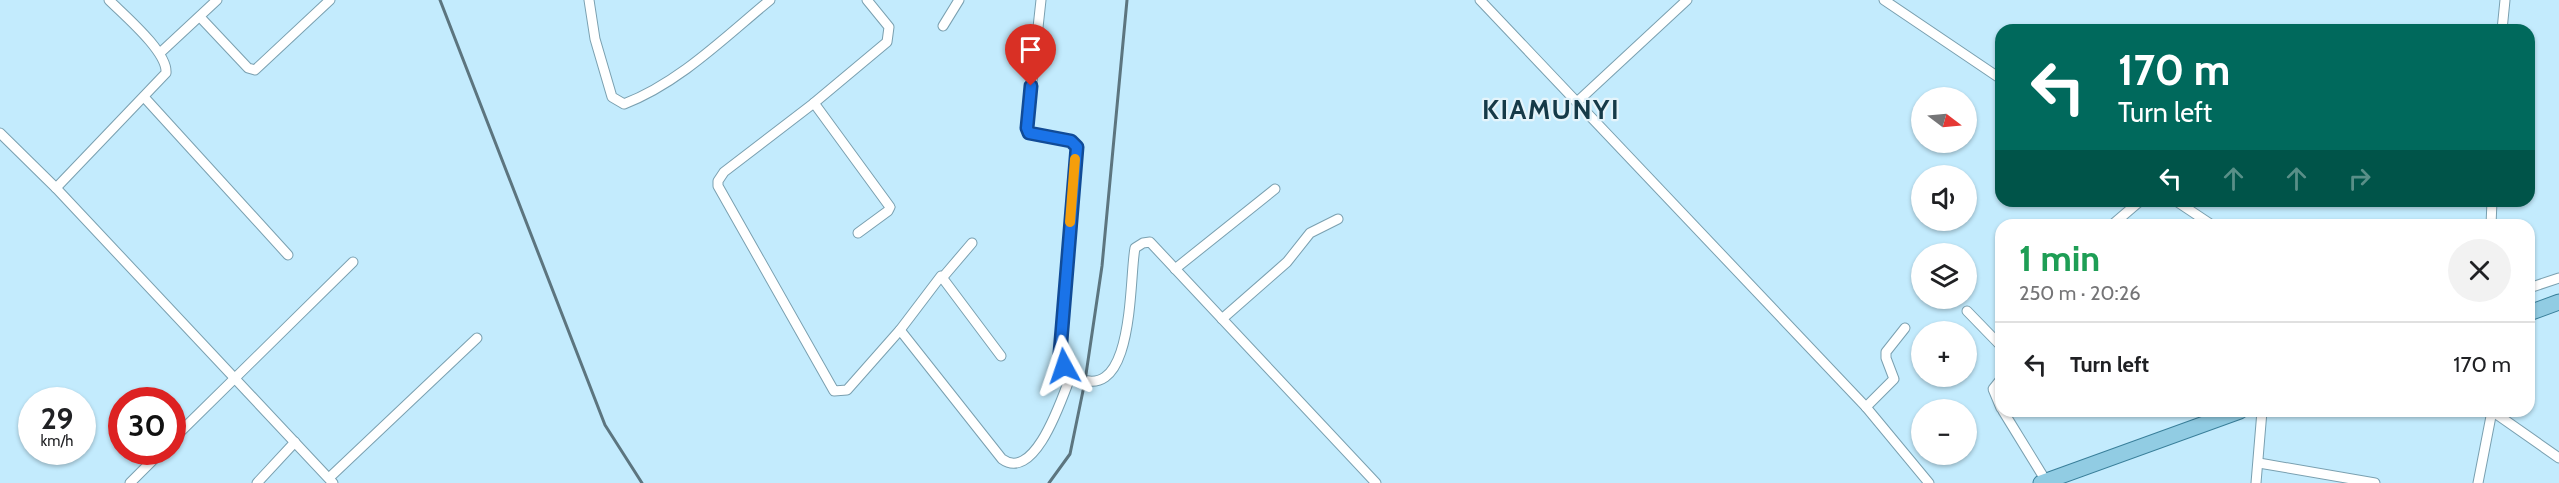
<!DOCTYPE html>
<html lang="en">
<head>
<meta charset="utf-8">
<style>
	body { margin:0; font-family:Cabin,sans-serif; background:#f2f2f2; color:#202124; height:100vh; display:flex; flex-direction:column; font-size:22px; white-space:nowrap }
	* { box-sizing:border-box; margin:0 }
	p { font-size:20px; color:#757577 }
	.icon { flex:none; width:33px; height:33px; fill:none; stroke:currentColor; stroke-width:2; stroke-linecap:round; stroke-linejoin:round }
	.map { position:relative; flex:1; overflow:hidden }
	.sheet { position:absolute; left:1995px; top:219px; width:540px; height:198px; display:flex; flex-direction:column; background:#fff; border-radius:18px; box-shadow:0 2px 4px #0004 }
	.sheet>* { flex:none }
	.top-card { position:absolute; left:1995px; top:24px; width:540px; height:183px; border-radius:18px; box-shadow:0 2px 4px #0004; background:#00695c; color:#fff; overflow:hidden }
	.needle { width:39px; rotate:106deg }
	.tools { position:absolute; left:1911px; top:87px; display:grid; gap:12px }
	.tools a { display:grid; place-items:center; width:66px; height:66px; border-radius:50%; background:#fff; box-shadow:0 2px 4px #0004; font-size:30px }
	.speed { position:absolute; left:18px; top:387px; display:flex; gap:12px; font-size:30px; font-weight:700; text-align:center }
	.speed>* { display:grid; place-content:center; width:78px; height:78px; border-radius:50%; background:#fff; box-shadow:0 2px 4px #0004; line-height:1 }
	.speed small { font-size:15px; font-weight:400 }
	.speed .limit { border:9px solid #d22; background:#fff; color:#111 }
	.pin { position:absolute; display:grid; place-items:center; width:51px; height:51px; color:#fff; margin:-62px -26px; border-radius:50% 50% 50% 0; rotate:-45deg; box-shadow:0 0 6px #0007 }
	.pin .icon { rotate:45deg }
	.me { position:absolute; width:66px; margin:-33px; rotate:355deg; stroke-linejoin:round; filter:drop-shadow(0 0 4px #0008) }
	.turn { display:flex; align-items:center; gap:21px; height:126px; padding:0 24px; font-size:27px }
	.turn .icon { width:78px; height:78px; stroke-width:2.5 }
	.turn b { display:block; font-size:42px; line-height:51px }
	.lanes { display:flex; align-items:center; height:57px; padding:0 24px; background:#0003; justify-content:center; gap:30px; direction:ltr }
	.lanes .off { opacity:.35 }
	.round { display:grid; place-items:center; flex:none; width:63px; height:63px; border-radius:32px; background:#f2f2f2 }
	.overview { display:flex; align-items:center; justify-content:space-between; height:102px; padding:0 24px }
	h1 { font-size:36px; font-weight:700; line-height:45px; color:#1e9e55 }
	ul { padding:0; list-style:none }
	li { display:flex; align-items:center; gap:18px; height:84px; padding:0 24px; border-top:2px solid #e0e0e0 }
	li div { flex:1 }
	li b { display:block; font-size:22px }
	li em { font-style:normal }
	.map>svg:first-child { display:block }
</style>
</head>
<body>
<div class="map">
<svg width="2559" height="483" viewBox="0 0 2559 483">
	<rect width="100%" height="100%" fill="#c3ebfd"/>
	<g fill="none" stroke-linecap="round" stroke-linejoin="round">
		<g stroke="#7aa0b0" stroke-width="11">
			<g id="street">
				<path d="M589,0L595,39L612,97L624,104C679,83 725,37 770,0"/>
				<polyline points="867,0 889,27 887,42 814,103 724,172 718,181 718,186 834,391 847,390 900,330 941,276 1001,356"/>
				<path d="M1041,0L1027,128C1037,145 1066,131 1077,147L1060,353C1063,365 1067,373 1078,378C1135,403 1129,278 1135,248L1143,243L1150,242L1376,483"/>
				<polyline points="1480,0 1866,407 1929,483"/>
				<polyline points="1884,0 2001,79"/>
				<polyline points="200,17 248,68 255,70 330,0"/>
				<polyline points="943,26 959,0"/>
				<polyline points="2502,30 2505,0"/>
				<polyline points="160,53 217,0"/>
				<polyline points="144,97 288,255"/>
				<polyline points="1577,102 1687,0"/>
				<polyline points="814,103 890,207 888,211 858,233"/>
				<polyline points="0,133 56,188 333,483"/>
				<path d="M56,188L166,73C168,52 124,15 109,0"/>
				<polyline points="2176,201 2212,225"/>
				<polyline points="2112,225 2140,201"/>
				<polyline points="2491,225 2492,201"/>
				<polyline points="1175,269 1275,189"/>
				<polyline points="943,277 972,243"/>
				<polyline points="2529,288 2559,278"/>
				<polyline points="1967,311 2001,346"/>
				<polyline points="1222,319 1287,262 1310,233 1338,219"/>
				<path d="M900,330L1002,459C1035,483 1062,398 1071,375"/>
				<polyline points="2001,379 1993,389 2001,408"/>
				<polyline points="1866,407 1894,379 1886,358 1886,352 1905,328"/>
				<polyline points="2003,411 2046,481"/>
				<polyline points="2492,411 2559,458"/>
				<polyline points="172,440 353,262"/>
				<polyline points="2259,463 2375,483"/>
				<polyline points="329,478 477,338"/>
				<polyline points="130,483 161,452"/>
				<polyline points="257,483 295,442"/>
				<polyline points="2256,483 2262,411"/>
				<polyline points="2478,483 2492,411"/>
			</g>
		</g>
		<g stroke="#397f9a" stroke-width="17">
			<g id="primary">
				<polyline points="2529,313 2559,302"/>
				<polyline points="2041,483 2240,411"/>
			</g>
		</g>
		<use href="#street" stroke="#fff" stroke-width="9"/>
		<use href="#primary" stroke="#91cce3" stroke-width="15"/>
		<g stroke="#5c757f" stroke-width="3">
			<polyline points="440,0 605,425 642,483"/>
			<polyline points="1049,483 1070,454 1085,381 1102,266 1127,0"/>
		</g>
	</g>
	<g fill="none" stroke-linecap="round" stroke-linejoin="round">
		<g stroke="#114b97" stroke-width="15">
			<polyline id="route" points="1031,86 1027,128 1029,133 1071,141 1077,147 1060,353 1064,366"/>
		</g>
		<use href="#route" stroke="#1a73e8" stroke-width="10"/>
		<polyline stroke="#f59e0b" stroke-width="10" points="1070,222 1075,159"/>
	</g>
	<g text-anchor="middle" stroke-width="4.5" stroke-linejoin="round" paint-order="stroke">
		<g font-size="27" font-weight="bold" letter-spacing="1.5" fill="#153a48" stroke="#e4f4fb">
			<text x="1551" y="119">KIAMUNYI</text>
		</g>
	</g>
</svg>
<div class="tools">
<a><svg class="needle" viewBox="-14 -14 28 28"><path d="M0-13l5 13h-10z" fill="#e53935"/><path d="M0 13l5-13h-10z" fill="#757577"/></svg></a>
<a><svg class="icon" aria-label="sound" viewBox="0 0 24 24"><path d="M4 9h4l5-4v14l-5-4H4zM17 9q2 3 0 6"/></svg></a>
<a><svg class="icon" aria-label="layers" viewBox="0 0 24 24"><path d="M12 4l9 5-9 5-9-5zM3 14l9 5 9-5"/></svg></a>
<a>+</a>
<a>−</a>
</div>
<div class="speed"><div>29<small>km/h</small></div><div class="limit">30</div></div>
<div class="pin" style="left:1031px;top:86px;background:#d93025"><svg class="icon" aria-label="arrive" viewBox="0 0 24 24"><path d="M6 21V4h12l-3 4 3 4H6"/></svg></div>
<svg class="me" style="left:1064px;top:366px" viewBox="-20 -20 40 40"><path d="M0-17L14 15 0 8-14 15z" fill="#1a73e8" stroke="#fff" stroke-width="4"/></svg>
<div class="top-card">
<div class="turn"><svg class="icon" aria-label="left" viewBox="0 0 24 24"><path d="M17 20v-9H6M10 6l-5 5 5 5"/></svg><div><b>170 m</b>Turn left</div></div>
<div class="lanes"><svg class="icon" aria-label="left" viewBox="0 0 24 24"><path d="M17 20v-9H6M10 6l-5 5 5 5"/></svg><svg class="icon off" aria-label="ahead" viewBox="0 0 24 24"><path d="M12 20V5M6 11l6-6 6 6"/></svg><svg class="icon off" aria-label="ahead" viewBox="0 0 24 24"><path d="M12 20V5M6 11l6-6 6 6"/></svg><svg class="icon off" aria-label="right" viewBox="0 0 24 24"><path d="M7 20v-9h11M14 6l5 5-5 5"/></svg></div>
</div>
<section class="sheet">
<div class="overview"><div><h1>1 min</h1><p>250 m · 20:26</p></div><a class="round"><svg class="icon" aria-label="close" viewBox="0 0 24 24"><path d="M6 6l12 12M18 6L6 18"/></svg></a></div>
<ul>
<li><svg class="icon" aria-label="left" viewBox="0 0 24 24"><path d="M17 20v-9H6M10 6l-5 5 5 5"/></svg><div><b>Turn left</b></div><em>170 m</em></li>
</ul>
</section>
</div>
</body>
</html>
